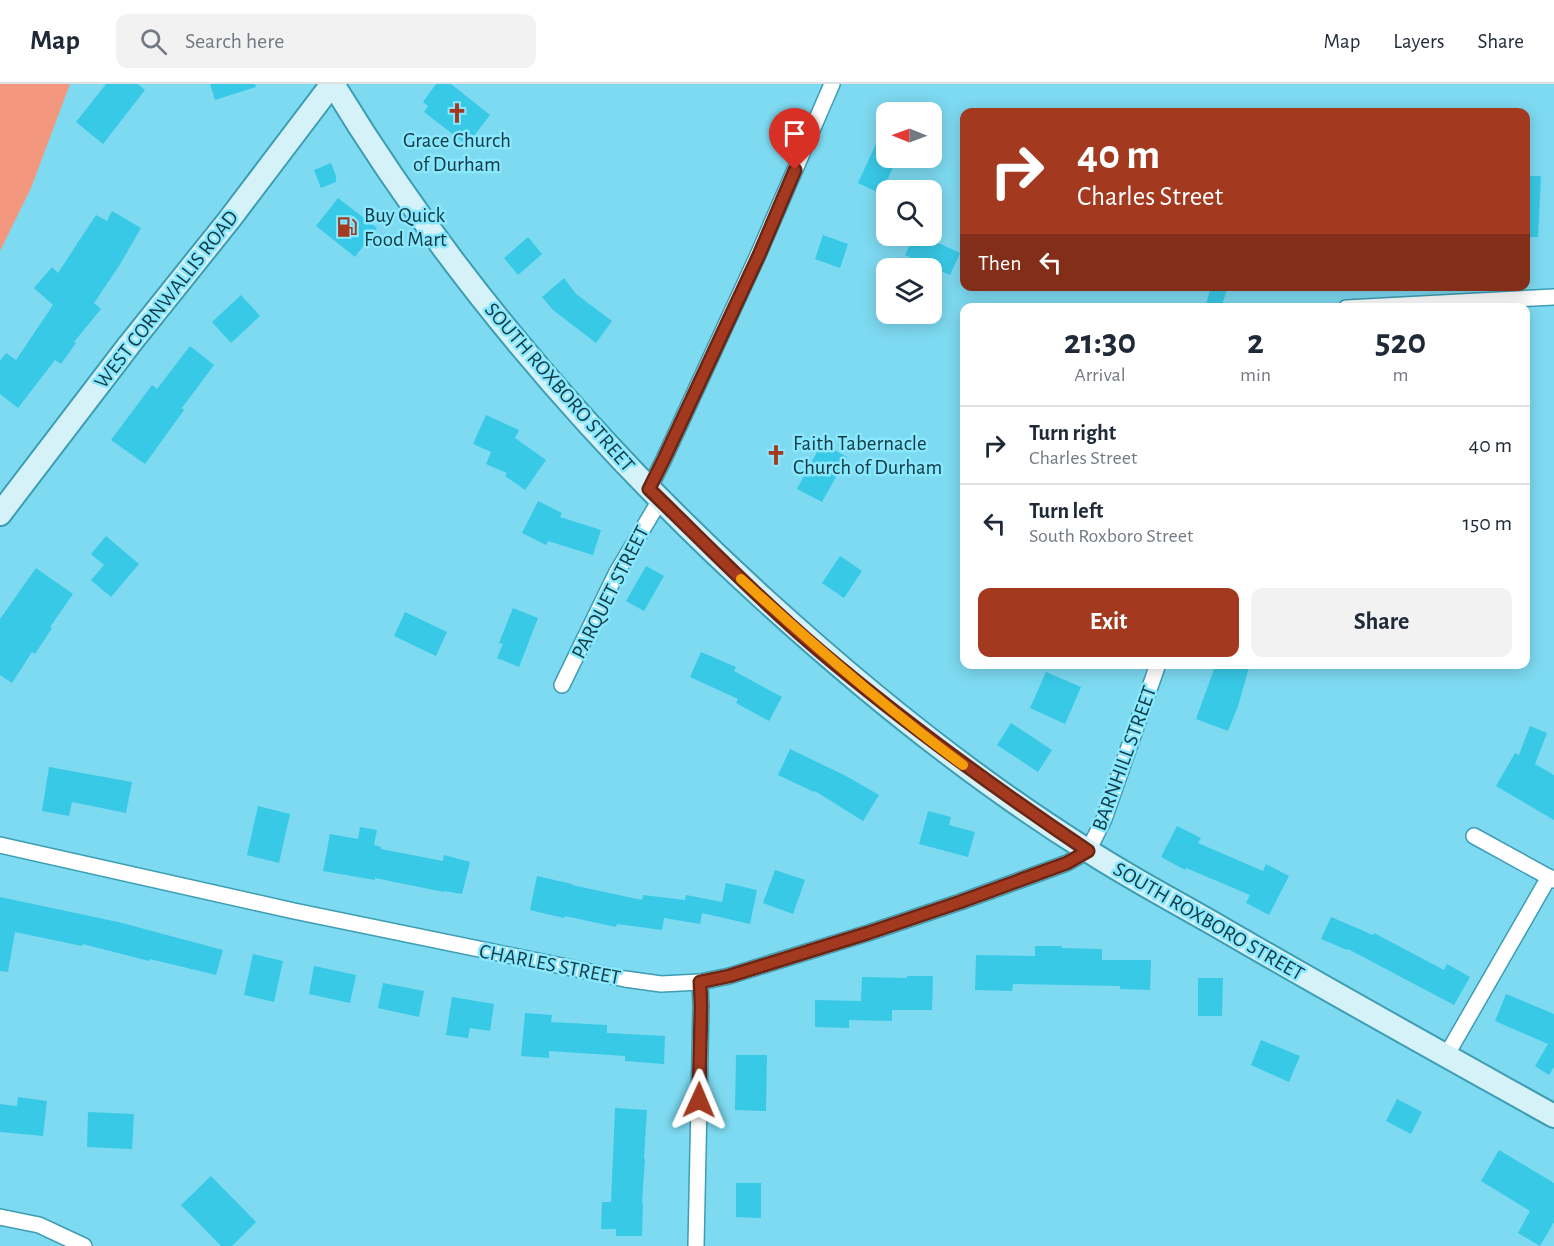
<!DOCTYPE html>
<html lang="en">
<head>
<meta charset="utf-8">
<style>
	body { margin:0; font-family:"Alegreya Sans",sans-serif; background:#f2f2f3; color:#1f2937; height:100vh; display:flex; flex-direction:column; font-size:22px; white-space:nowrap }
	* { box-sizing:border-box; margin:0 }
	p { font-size:20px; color:#747a83 }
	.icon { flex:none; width:33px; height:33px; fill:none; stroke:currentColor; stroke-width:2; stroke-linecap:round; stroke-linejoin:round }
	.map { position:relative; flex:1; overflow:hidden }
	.panel { position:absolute; left:960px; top:219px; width:570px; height:366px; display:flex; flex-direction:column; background:#fff; border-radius:12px; box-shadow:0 3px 15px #0003 }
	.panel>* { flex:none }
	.hud { position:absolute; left:960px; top:24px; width:570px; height:183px; border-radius:12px; box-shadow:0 3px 15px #0003; background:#a33a20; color:#fff; overflow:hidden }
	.needle { width:39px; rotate:271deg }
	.fabs { position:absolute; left:876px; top:18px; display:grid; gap:12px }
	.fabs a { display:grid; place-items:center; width:66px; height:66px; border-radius:12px; background:#fff; box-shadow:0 3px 15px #0003; font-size:30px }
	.pin { position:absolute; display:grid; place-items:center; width:51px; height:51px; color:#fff; margin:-62px -26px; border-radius:50% 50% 50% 0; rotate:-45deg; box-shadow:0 0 6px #0007 }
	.pin .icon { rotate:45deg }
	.me { position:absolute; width:66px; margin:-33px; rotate:1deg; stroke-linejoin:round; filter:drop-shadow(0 0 4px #0008) }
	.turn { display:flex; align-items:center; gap:21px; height:126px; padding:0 18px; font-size:27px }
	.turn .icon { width:78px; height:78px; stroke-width:2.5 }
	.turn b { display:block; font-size:42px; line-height:51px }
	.then { display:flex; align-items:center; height:57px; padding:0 18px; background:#0003; gap:12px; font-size:22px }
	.eta { display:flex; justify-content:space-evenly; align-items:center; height:102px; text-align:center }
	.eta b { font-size:36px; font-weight:600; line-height:42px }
	.button { display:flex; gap:12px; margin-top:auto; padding:12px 18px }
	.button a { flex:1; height:69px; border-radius:12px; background:#a33a20; color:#fff; font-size:24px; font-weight:600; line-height:69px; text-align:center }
	.button a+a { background:#f2f2f3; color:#1f2937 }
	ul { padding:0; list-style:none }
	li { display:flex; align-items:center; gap:18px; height:78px; padding:0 18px; border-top:2px solid #e0e1e3 }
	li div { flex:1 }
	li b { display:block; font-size:22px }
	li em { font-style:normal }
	header { display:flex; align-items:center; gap:36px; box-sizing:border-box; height:84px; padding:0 30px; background:#fff; border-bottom:2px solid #e0e1e3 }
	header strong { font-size:28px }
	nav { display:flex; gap:33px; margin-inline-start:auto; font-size:21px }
	.search { width:420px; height:54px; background:#f2f2f3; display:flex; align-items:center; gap:15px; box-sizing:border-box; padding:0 21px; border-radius:12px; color:#747a83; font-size:22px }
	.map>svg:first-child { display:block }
</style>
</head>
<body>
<header>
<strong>Map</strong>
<div class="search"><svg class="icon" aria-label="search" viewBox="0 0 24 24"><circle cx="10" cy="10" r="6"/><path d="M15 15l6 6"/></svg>Search here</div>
<nav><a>Map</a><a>Layers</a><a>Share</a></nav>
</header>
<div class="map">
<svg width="1554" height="1162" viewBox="0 0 1554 1162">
	<rect width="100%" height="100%" fill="#7ddaf1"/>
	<polygon fill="#f4977f" points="0,0 70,0 31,104 0,167"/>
	<g fill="#38c9e7">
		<polygon points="106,0 138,0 145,6 103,60 76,38"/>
		<polygon points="210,0 255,0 256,3 215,16"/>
		<polygon points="436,0 451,0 490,31 467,61 424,28 428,22 423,18"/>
		<polygon points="886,38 886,74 897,74 881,110 858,99"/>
		<polygon points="331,79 336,92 336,98 321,104 314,86"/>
		<polygon points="1526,92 1541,92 1538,153 1526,153"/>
		<polygon points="338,114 377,144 355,173 316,142"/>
		<polygon points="112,127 141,144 119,182 94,219 101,225 74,258 76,259 61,280 55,276 18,324 0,310 0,277 6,269 16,276 53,221 34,204 52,183 58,189 96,131 107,137"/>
		<polygon points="823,151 848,160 840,184 815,175"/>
		<polygon points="914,152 923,152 960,169 950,191 905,171"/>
		<polygon points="528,153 542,170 518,191 504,174"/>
		<polygon points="564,194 576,210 612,237 596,259 553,226 542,213"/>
		<polygon points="1211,202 1228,202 1221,224 1205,224"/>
		<polygon points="241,211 260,232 231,259 212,238"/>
		<polygon points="190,262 214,281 182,324 184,326 145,380 111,356 152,301 157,305"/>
		<polygon points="486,331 519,346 515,354 546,376 525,406 505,392 507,389 486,380 491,368 473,360"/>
		<polygon points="822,359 847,373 822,418 797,405"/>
		<polygon points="538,417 562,429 560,433 601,446 593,471 548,457 546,461 522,449"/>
		<polygon points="106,452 139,480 111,513 91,496 104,481 91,470"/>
		<polygon points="840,472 862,487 844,514 822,499"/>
		<polygon points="646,482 664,492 644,527 626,517"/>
		<polygon points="36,484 73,510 50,543 52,544 35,570 32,568 12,599 0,591 0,535"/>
		<polygon points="513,524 538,534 519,583 497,574 503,560 499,559"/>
		<polygon points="405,528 447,548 436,572 394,552"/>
		<polygon points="701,568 736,583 734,587 782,613 769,637 736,619 738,615 690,593"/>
		<polygon points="1216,580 1250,580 1238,622 1228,647 1196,635"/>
		<polygon points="1046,588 1081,603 1065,640 1030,624"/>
		<polygon points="1011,639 1052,666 1038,688 997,661"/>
		<polygon points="1530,642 1547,649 1535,680 1554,691 1554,736 1496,702 1515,669 1519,671"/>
		<polygon points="790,665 846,692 879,711 863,737 815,707 814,708 778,691"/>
		<polygon points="49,683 132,698 126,729 72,718 69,732 42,727"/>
		<polygon points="258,722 290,730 279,779 247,771"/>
		<polygon points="928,727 951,733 949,741 975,748 968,773 919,760"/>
		<polygon points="1177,742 1201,754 1198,759 1263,787 1266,780 1289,792 1269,831 1246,819 1250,811 1186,784 1185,786 1161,773"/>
		<polygon points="360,743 377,746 374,761 381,763 381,765 443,777 444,771 470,778 462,810 444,807 444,808 375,794 375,796 323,787 330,750 358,755"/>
		<polygon points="775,786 805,796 793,830 763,819"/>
		<polygon points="537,792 572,800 572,801 642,816 643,811 685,816 686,811 722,818 726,799 757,806 750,840 702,829 700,840 664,834 662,846 617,840 616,843 565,832 564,834 530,826"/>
		<polygon points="0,813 118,838 223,866 216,891 150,875 149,877 83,860 82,862 15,848 8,888 0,887"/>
		<polygon points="1331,833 1373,851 1374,849 1444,886 1447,880 1470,893 1454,921 1348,865 1347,866 1321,855"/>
		<polygon points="1035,862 1062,862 1062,864 1102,865 1102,876 1151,876 1150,906 1120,905 1120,902 1013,900 1012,907 975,906 976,871 1035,872"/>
		<polygon points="253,870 283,877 274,918 244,911"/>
		<polygon points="314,882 356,891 350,919 309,910"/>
		<polygon points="907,892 933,892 932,926 892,926 892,937 849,936 849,944 815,943 815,916 861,917 862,893 907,894"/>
		<polygon points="1198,894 1223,894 1222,932 1198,932"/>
		<polygon points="383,899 424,907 419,933 378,924"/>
		<polygon points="1506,910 1554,930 1554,983 1549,991 1535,982 1548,960 1495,937"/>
		<polygon points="452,913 494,920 490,947 470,944 468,954 446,951"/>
		<polygon points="525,929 552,931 551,938 607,941 607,949 665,952 664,980 625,977 625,972 549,967 549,974 521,972"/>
		<polygon points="1261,956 1300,972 1289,998 1251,981"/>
		<polygon points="736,971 767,971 766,1027 735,1026"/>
		<polygon points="18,1013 47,1017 43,1052 0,1048 0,1020 17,1022"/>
		<polygon points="1397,1015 1422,1028 1411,1050 1386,1037"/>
		<polygon points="615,1024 647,1026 644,1075 645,1075 642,1119 643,1119 642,1152 616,1152 616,1145 601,1145 602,1118 611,1118"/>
		<polygon points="88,1028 134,1030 132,1065 87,1063"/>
		<polygon points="1499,1066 1554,1099 1554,1138 1540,1162 1518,1149 1530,1127 1481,1097"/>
		<polygon points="211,1092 256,1138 232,1162 221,1162 181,1121"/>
		<polygon points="736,1099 761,1099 761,1134 736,1133"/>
	</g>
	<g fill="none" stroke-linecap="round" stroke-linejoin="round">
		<g stroke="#3c9db3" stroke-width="18">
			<g id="street">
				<polyline points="1346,224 1554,213"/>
				<polyline points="649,405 664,375 758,171 832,0"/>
				<polyline points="562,601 617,488 660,416"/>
				<polyline points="1474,752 1554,796"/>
				<polyline points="0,761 294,827 625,895 661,900 700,898 729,892 868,849 960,818 1067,779 1088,767 1104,735 1158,580"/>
				<polyline points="1446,972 1549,793"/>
				<polyline points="0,1133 39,1141 84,1162"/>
				<polyline points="696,1162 701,922 700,898"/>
			</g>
		</g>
		<g stroke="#3c9db3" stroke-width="26">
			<g id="secondary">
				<path d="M333,0C450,193 599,365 766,517C866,608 972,694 1087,766C1130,794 1176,818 1221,844C1331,908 1443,970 1554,1032"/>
				<polyline points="0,430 129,261 229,136 332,0"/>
			</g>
		</g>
		<use href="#street" stroke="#fff" stroke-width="15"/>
		<use href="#secondary" stroke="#d6f2f9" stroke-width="22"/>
	</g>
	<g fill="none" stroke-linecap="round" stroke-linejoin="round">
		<g stroke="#6a2615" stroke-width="15">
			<path id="route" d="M699,1016L701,922L700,898L729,892L868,849L960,818L1067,779L1088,767C996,705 906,640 821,568C761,517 706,460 649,405L664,375L759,171L795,86"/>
		</g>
		<use href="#route" stroke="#a33a20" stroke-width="10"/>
		<path stroke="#f59e0b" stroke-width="10" d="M741,495C812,560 885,624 963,681"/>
	</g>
	<defs>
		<g id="church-bare" transform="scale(1.62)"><path d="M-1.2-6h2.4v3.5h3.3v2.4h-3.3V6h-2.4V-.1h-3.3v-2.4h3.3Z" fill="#a33a20" stroke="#8ae8fe" stroke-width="2.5" paint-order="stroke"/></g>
		<g id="fuel-bare" transform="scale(1.62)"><path d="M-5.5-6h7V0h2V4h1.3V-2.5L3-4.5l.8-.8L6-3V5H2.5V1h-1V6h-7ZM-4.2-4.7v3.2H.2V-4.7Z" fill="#a33a20" stroke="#8ae8fe" stroke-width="2.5" paint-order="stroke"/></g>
	</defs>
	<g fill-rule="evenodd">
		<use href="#church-bare" x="457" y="29"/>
		<use href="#fuel-bare" x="347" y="143"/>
		<use href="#church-bare" x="776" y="371"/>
	</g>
	<g text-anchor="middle" stroke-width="5" stroke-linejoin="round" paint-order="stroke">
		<g font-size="21" fill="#113a43" stroke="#8ae8fe" text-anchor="start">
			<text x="457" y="63" text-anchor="middle">Grace Church<tspan x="457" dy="24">of Durham</tspan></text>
			<text x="364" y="138">Buy Quick<tspan x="364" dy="24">Food Mart</tspan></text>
			<text x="793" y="366">Faith Tabernacle<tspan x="793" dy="24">Church of Durham</tspan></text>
		</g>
		<g font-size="21" fill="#113a43" stroke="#8ae8fe">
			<text transform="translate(166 215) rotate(-52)" y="7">WEST CORNWALLIS ROAD</text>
			<text transform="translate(560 303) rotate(49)" y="7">SOUTH ROXBORO STREET</text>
			<text transform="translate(610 508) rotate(-63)" y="7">PARQUET STREET</text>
			<text transform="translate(1124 674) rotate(-70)" y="7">BARNHILL STREET</text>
			<text transform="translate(1209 837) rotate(30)" y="7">SOUTH ROXBORO STREET</text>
			<text transform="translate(550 880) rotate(11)" y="7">CHARLES STREET</text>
		</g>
	</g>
</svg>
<div class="fabs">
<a><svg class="needle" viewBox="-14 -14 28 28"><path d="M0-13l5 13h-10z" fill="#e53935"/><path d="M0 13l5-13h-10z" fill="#747a83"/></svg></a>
<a><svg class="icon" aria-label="search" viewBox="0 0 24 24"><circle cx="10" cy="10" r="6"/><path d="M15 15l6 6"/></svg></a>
<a><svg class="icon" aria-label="layers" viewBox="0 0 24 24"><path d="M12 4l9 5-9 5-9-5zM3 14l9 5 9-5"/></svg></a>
</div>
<div class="pin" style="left:795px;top:86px;background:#d93025"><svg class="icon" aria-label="arrive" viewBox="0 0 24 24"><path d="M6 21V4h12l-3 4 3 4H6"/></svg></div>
<svg class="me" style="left:699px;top:1016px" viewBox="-20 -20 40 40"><path d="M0-17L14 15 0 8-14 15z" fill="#a33a20" stroke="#fff" stroke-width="4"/></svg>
<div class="hud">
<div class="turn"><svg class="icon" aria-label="right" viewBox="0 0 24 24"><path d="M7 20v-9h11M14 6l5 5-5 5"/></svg><div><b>40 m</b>Charles Street</div></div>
<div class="then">Then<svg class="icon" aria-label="left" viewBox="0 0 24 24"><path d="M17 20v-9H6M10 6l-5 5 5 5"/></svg></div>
</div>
<section class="panel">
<div class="eta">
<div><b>21:30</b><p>Arrival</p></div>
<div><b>2</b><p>min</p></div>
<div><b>520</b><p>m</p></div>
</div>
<ul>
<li><svg class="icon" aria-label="right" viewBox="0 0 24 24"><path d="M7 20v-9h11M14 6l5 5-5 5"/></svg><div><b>Turn right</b><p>Charles Street</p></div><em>40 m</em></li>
<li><svg class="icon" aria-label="left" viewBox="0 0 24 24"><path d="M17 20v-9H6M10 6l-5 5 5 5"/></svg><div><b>Turn left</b><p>South Roxboro Street</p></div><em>150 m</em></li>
</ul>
<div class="button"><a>Exit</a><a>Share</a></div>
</section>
</div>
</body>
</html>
